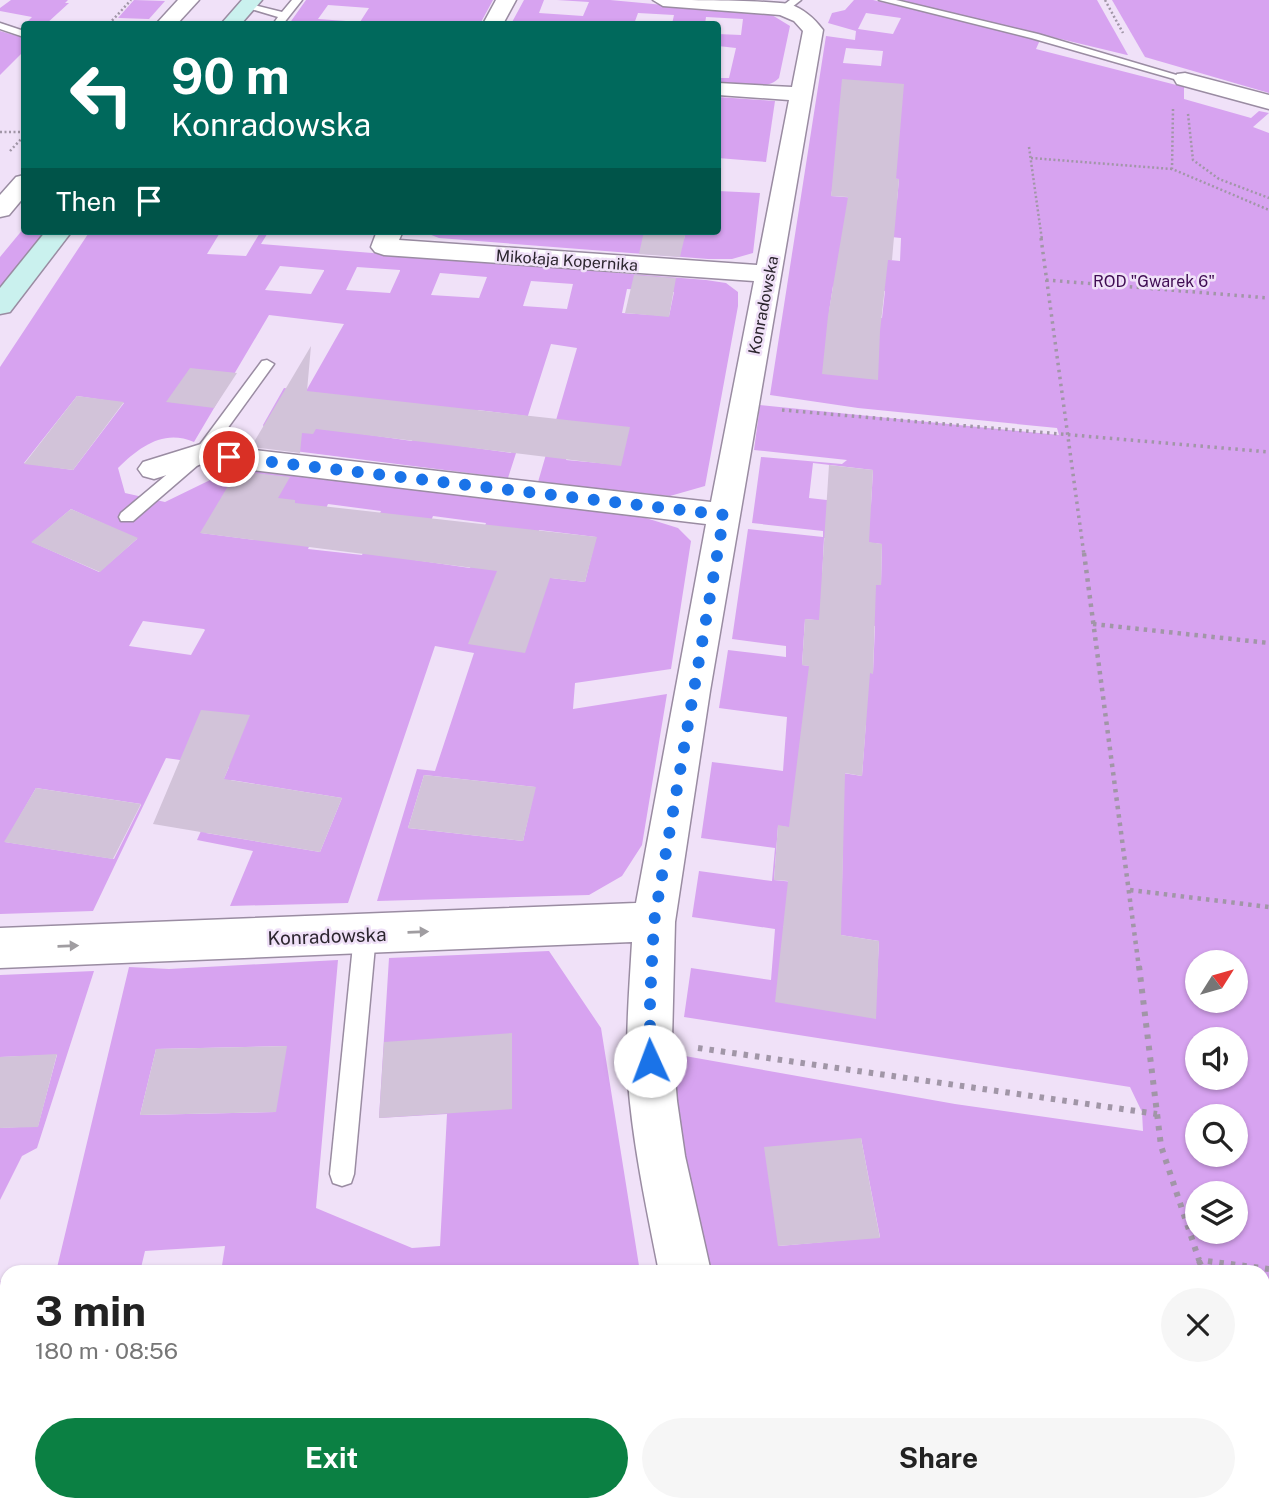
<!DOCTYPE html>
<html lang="en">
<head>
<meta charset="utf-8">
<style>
	body { margin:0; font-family:"Public Sans",sans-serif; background:#f6f6f6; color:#222; height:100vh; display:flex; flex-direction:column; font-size:26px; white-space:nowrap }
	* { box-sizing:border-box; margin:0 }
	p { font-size:23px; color:#767676 }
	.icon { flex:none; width:38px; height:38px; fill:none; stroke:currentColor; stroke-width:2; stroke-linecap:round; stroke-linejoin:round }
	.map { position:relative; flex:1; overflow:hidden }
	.drawer { position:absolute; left:0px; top:1265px; width:1270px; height:247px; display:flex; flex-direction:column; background:#fff; border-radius:21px 21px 0 0; box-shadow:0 2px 5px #0004 }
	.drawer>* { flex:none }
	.top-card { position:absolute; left:21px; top:21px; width:700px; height:214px; border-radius:7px; box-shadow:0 2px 5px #0004; background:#00695c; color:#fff; overflow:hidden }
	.needle { width:46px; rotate:53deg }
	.buttons { position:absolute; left:1185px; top:950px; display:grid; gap:14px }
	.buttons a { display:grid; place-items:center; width:63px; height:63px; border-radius:50%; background:#fff; box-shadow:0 2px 5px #0004; font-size:35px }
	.pin { position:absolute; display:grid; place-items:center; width:60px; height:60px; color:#fff; margin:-30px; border:4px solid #fff; border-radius:50%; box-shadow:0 2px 7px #0007 }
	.me { position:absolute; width:77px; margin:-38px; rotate:358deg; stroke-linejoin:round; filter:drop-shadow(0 0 5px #0008) }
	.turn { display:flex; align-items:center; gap:24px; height:147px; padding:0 35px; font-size:32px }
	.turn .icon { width:91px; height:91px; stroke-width:2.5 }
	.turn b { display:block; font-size:49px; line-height:60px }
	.then { display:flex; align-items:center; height:66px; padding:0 35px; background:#0003; gap:14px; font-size:26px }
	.round { display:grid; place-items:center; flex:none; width:74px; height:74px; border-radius:37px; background:#f6f6f6 }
	.head { display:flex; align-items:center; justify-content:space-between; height:119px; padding:0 35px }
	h1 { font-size:42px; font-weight:700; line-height:52px }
	.action { display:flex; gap:14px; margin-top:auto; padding:14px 35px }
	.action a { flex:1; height:80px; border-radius:42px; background:#0b8043; color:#fff; font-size:28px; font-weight:700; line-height:80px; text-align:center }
	.action a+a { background:#f6f6f6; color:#222 }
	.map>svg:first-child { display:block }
</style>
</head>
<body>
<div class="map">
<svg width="1269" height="1511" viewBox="0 0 1269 1511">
	<rect width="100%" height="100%" fill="#f0e1f8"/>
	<g fill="#d7a3f0" fill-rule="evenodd">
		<polygon points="11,0 68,0 65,3 69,3 46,24 25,24 32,17 0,11 0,8"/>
		<polygon points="134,0 165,1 149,19 118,18"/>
		<path d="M306,0H493L480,24H289ZM328,5L369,8L360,22L318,19Z"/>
		<path d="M524,0H544L539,13L583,16L589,2L557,0H610L772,15L790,26L779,78C766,92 736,84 718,82V78H729L736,48L718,46V34L741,35L743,19L706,17L705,24H672L674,15L638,13L634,24H511Z"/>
		<path d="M854,0H873L1040,40L1036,49L1184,87V99L1251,118L1259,111L1269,113L1253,127L1269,133V1511H762L761,1505H1264V1272H709L688,1179L668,1053L955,1104L1143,1131L1142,1112L1130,1087L684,1017L691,968L771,980L775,929L692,917L699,871L772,881L775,848L701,838L712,762L783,771L787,717L719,708L728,650L786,657V646L732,639L748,529L823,537V531L752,523L761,457L842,464L847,460L754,450L760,405L1059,435L1057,428L858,408L770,395L826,36L855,40L856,31L828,23L832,13L845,10ZM866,13L901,18L893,34L858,29ZM846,48L883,51L881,66L843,63ZM835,174L899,179L897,201L831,196ZM843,232L901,238L900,261L839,255ZM833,286L885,291L882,318L829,312ZM813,463L873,470L871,505L809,498ZM824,538L882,544L881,585L822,579ZM805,619L875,626L873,673L802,665ZM866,722L862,776L797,766ZM778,826L843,833L842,887L774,880ZM783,926L879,941L875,1018ZM1197,962H1236V1001H1197ZM1197,1040H1236V1078H1197ZM1197,1116H1236V1155H1197ZM861,1138L880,1237L779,1246ZM1197,1194H1236V1232H1197Z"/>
		<polygon points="898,0 1097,0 1128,55 1127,55"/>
		<polygon points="1112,0 1269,0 1269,93 1145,57"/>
		<polygon points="0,31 24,38 24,51 0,75"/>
		<polygon points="718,97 775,101 766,162 718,158"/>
		<polygon points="718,191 760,193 753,253 732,259 708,259 439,238 421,231 644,231 644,236 684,239 686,231 718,231"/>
		<polygon points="24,228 24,231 46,231 0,288 0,257"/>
		<path d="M90,231H221L207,254L246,256L261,231H269L261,244L706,280L726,283L738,292V306L705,486L670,496L538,482L577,348L551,344L508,478L255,446L265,430L263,425L284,388L306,391L344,324L269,315L194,442C163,429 140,447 118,468L125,493L165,502L241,465L646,518L678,528L691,541L671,669L575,683L573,709L667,694L642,845L622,876L589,895L377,901L417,769L435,771L474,653L435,646L348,903L230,906L253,851L197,840L229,767L166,758L93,911L0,914V367ZM280,266L324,270V271L311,294L265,290ZM357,267L400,270V271L390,293L346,290ZM440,273L487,277L479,298L431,295ZM531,281L573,284L567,309L523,306ZM627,289L674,292L669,316L622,313ZM77,396L124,403L73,470L24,463ZM429,406L412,441L363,434ZM478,410L526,416L511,453L461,446ZM576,422L621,465L566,460ZM226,491L278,498L255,540L201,533ZM328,504L381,511L362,555L308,549ZM71,509L137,539L99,572L32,542ZM433,516L486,523L470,568L415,560ZM539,530L596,537L585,582L526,575ZM143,621L204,629L205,630L191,655L129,646ZM424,775L535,787L523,841L408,828ZM231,780L342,798L320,852L206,833ZM36,788L141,804V805L114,859L5,842Z"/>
		<path d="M549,951L601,1028L640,1272H221L225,1246L145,1251L140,1272H56L129,967L169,969L338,960L316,1208L412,1248L440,1246L447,1114L379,1118L389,958ZM286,1046L275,1112L140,1115L156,1049Z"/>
		<polygon points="94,971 37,1148 22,1156 0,1200 0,1128 38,1126 57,1055 0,1057 0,975"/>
		<polygon points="7,1280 7,1505 422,1505 358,1511 0,1511 0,1281"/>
	</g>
	<g fill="#d2c3d9">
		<polygon points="842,79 904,84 896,179 899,179 892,260 888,260 880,331 878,380 822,374 828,316 848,197 831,196"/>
		<polygon points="644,231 686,231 680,257 639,254"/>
		<polygon points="634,275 676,278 669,317 625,313"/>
		<polygon points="311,346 307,391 630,427 621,466 316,429 313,434 302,433 300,453 251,447"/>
		<polygon points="190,368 237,373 214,408 166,402"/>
		<polygon points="77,396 124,402 73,470 24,464"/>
		<polygon points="829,465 873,470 869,542 882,544 881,585 876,585 873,674 870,673 862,776 845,773 841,935 879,941 876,1019 775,1002 788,881 774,880 778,825 789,827 809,666 802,665 805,619 819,620"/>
		<polygon points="237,471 290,477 278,498 295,500 295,503 597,537 585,582 550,578 525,653 468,644 497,571 200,533"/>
		<polygon points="71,509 138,538 100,572 31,542"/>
		<polygon points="201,710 250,715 224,779 342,798 320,852 153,824"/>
		<polygon points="424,775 536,787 523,841 408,828"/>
		<polygon points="36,788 141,804 113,859 4,842"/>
		<polygon points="512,1033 512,1109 379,1118 384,1042"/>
		<polygon points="287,1046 276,1112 140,1115 156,1049"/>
		<polygon points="57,1054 38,1127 0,1128 0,1057"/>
		<polygon points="861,1138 880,1238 778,1246 764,1147"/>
	</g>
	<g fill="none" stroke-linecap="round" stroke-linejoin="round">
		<g stroke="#9a8ca2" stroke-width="3">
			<g id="lane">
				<polygon points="292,0 302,0 283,24 273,24 278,17 241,6 246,3 282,12"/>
				<polygon points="790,0 801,0 787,11 781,11 781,7"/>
				<polygon points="879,0 896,0 1038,34 1190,79 1181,81 1031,38"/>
				<polygon points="0,23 24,31 24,37 0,29"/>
				<polygon points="267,360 274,364 206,458 133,521 121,521 119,517 121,513 196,450 262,361"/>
				<polygon points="365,925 373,928 376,935 354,1174 351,1183 342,1186 333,1183 330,1174 354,935 357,928"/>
			</g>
		</g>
		<g stroke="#9a8ca2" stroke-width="3">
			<g id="street">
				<polygon points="178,0 199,0 177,24 156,24"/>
				<polygon points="496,0 516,0 503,24 483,24"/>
				<path d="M653,0C689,0 758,0 789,4C804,9 814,18 823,30L710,691L675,922L672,1041L677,1101L685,1156L711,1272H659C648,1216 636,1160 630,1103C624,1049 629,996 632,942L0,968V928L636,903L706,524L202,464L154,479L143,476L138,469L143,462L201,444L711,502L754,281L384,255L375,252L371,247L377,231H403L399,240L757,265L789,100L718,95V83L792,87L803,31L794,21L780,15L663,6Z"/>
				<polygon points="1185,73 1269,95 1269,109 1177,84 1174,79 1177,74"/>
				<polygon points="24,175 24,197 9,215 0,217 0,195 16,177"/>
				<polygon points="683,1505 742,1505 739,1511 680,1511"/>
			</g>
		</g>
		<g stroke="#9a8ca2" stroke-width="3">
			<g id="secondary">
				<polygon points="242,0 262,0 241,24 221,24"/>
				<polygon points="46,231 72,231 10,312 0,314 0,288"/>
			</g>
		</g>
		<g stroke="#a196a7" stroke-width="2.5" stroke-dasharray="2 2.5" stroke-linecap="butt">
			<polyline points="1105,0 1123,33"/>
			<polyline points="109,24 131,0"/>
			<polyline points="1173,109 1172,169 1269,210"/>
			<polyline points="1188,114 1193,160 1219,179 1269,198"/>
			<polyline points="0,132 24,132"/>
			<polyline points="1029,147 1042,240"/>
			<polyline points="10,151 24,136"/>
			<polyline points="1031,158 1172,169"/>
		</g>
		<g stroke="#a196a7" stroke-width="3.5" stroke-dasharray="2.5 4.5" stroke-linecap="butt">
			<polyline points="1041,238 1084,555"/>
			<polyline points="1046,280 1269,298"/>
			<polyline points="782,410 1269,452"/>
		</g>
		<g stroke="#a196a7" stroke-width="4.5" stroke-dasharray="3.5 5" stroke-linecap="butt">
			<polyline points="1084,553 1139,968"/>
			<polyline points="1093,624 1269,643"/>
			<polyline points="1130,890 1269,907"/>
		</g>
		<g stroke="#a196a7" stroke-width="6" stroke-dasharray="4.5 7" stroke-linecap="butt">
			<polyline points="1139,966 1161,1146 1199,1260 1269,1269"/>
			<polyline points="698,1048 1157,1114"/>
			<polyline points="1199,1261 1204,1272"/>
			<polyline points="1264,1410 1269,1423"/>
		</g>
		<use href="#lane" fill="#fff" fill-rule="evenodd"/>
		<use href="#street" fill="#fff" fill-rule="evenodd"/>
		<use href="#secondary" fill="#caf1ee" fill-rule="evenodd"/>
	</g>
	<defs><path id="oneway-solid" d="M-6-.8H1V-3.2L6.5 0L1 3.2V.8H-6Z" transform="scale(1.75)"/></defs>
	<g fill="#a09da1">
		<use href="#oneway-solid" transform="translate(418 932) rotate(-2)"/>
		<use href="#oneway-solid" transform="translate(68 946) rotate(-2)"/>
	</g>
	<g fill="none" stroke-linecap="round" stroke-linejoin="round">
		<polyline stroke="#1a73e8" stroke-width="12" stroke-dasharray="0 21.6" points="229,457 724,515 654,922 650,1000 650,1061"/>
	</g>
	<g text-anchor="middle" stroke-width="5" stroke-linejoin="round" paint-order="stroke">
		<g font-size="16" fill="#2c262f" stroke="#f0e1f8">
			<text transform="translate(567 260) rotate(4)" y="6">Mikołaja Kopernika</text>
			<text transform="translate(763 305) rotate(-79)" y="6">Konradowska</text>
		</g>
		<g font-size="16" fill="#3f0c52" stroke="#f0e1f8">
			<text x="1154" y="287">ROD "Gwarek 6"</text>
		</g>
		<g font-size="19" fill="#2c262f" stroke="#f0e1f8">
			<text transform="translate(327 936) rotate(-2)" y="7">Konradowska</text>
		</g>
	</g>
</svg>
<div class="buttons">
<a><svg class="needle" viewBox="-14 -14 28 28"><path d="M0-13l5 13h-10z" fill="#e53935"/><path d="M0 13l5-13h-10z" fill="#767676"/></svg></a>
<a><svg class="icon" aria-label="sound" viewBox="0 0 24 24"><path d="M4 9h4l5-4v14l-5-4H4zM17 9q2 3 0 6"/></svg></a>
<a><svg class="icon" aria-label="search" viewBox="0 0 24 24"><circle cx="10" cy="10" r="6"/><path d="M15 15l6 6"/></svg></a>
<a><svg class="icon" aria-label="layers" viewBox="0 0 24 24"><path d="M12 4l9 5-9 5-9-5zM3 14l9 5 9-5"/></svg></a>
</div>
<div class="pin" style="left:229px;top:457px;background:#d93025"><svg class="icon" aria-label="arrive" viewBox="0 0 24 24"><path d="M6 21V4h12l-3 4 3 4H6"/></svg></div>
<svg class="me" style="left:650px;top:1061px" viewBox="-20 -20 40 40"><circle r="19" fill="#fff"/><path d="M0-13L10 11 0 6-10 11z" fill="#1a73e8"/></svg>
<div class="top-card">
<div class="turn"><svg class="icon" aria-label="left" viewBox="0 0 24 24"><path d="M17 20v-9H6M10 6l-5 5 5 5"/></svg><div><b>90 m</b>Konradowska</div></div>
<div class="then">Then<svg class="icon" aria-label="arrive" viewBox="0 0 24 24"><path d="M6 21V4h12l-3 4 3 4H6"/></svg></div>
</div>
<section class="drawer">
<div class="head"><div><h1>3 min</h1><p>180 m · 08:56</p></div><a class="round"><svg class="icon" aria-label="close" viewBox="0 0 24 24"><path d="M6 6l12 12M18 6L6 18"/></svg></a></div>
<div class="action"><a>Exit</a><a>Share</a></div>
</section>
</div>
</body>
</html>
